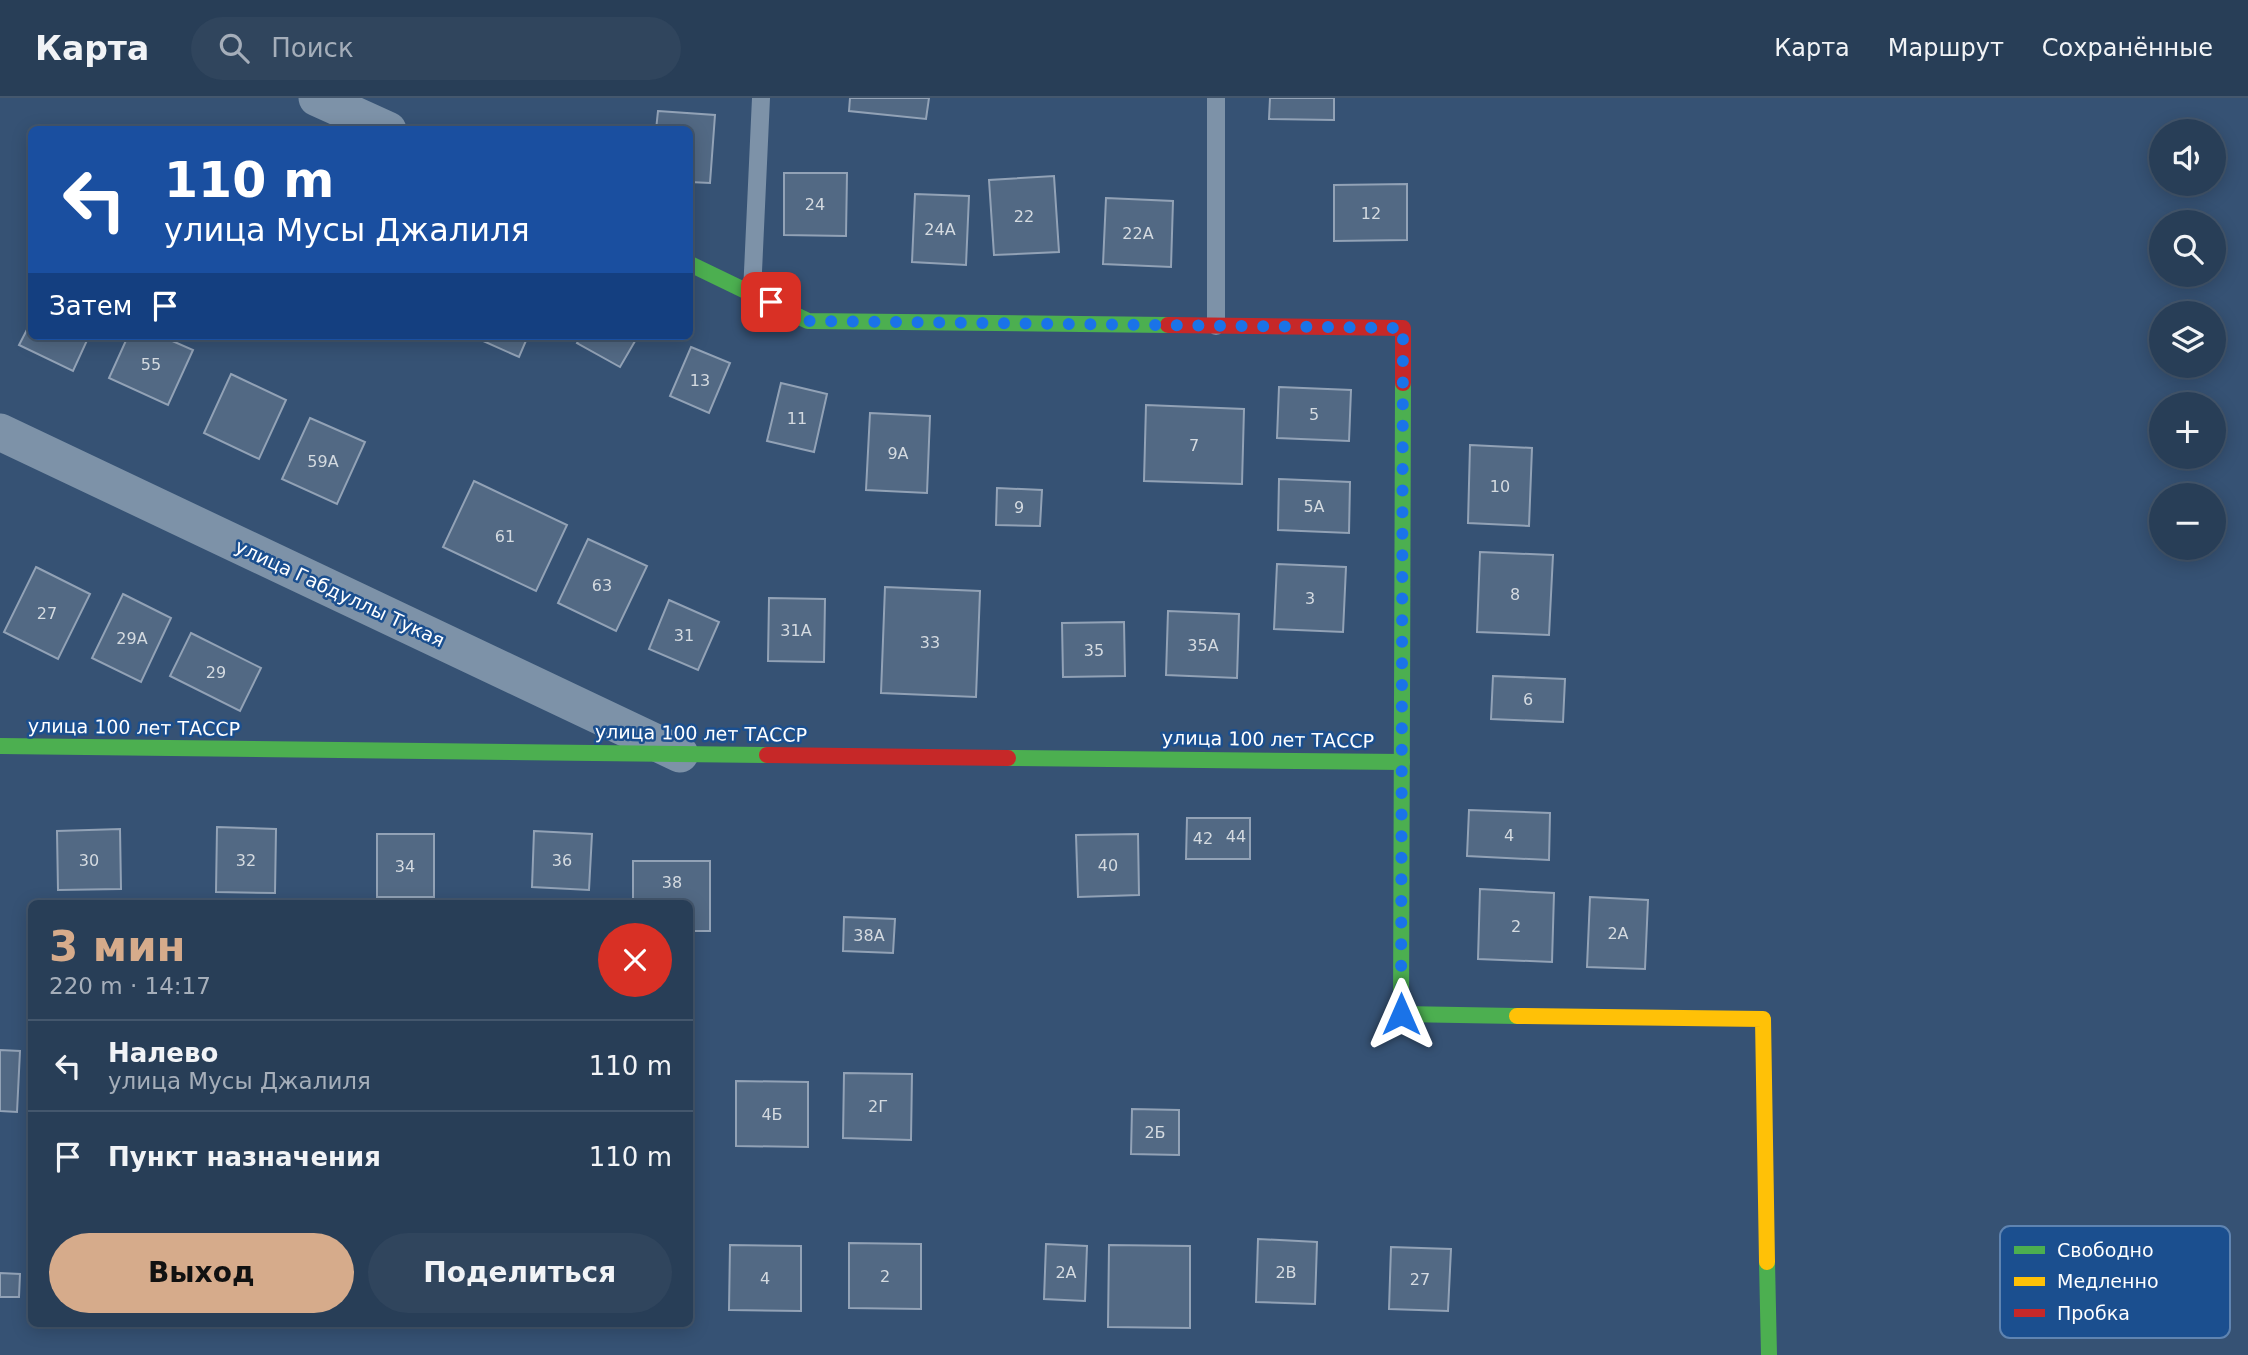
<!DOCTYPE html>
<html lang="ru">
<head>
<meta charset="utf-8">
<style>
	body { margin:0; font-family:"DejaVu Sans",sans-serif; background:#30455d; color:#f1f3f6; height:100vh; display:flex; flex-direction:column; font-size:26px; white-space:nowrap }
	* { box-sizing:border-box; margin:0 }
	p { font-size:23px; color:#a5aeba }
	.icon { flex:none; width:38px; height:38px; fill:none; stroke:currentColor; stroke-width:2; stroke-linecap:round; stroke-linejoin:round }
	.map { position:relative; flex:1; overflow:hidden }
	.side { position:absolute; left:28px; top:802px; width:665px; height:427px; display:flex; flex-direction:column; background:#283e57; border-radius:10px; box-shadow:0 4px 18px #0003,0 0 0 2px #44576d }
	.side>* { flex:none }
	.banner { position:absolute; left:28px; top:28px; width:665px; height:214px; border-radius:10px; box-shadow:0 4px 18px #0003,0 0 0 2px #44576d; background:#1a4fa0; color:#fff; overflow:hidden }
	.controls { position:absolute; left:2149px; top:21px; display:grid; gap:14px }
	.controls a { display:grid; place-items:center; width:77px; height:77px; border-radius:50%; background:#283e57; box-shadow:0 4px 18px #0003,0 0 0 2px #44576d; font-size:35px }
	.pin { position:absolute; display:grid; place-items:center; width:60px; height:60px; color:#fff; margin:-30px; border-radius:14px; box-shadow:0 4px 10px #0006 }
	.me { position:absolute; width:77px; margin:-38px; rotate:0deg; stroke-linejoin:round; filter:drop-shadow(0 0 5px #0008) }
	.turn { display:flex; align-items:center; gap:24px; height:147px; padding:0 21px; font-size:32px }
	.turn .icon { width:91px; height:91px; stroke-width:2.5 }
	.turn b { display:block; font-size:49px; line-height:60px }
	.then { display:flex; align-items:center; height:66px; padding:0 21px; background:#0003; gap:14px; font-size:26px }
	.round { display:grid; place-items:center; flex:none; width:74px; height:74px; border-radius:37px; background:#30455d }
	.head { display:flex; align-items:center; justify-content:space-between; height:119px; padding:0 21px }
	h1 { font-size:42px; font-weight:700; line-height:52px; color:#d6ab8b }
	.action { display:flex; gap:14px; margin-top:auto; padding:14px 21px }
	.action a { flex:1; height:80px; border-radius:42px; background:#d6ab8b; color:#111; font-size:28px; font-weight:700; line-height:80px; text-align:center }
	.action a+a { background:#30455d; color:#f1f3f6 }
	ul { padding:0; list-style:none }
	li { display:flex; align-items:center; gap:21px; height:91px; padding:0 21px; border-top:2px solid #44576d }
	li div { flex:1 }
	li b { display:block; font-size:26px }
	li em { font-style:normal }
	header { display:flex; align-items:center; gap:42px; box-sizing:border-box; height:98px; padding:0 35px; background:#283e57; border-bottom:2px solid #44576d }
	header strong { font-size:33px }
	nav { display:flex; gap:38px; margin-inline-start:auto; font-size:24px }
	.search { width:490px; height:63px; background:#30455d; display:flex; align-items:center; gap:18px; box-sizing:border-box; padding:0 24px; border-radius:38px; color:#a5aeba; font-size:26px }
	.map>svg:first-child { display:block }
</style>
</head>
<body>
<header>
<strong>Карта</strong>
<div class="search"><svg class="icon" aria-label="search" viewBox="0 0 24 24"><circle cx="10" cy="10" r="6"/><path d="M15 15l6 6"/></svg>Поиск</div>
<nav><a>Карта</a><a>Маршрут</a><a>Сохранённые</a></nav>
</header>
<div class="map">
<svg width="2248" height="1257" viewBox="0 0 2248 1257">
	<rect width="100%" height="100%" fill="#365274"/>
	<g fill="#526984" stroke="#92a2b6" stroke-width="2">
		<polygon points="850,0 929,0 926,21 849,13"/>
		<polygon points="1270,0 1334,0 1334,22 1269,21"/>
		<polygon points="658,13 715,17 710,85 690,84 690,32 656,32"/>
		<polygon points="784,75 847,75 846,138 784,137"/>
		<polygon points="1054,78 1059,154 994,157 989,82"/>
		<polygon points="1407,86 1407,142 1334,143 1334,87"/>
		<polygon points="915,96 969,98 966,167 912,164"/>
		<polygon points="1106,100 1173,103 1171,169 1103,166"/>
		<polygon points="32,222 32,238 89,238 73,273 19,247"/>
		<polygon points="128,238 161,238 193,252 168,307 109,280"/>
		<polygon points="472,238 528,238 519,259"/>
		<polygon points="581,238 638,238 620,269 577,245"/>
		<polygon points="691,249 730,265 709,315 670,298"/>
		<polygon points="231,276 286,302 259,361 204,335"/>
		<polygon points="781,285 827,296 814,354 767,343"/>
		<polygon points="1279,289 1351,292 1349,343 1277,340"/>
		<polygon points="1146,307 1244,311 1242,386 1144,383"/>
		<polygon points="870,315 930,318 927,395 866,392"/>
		<polygon points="310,320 365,344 337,406 282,381"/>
		<polygon points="1470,347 1532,350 1529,428 1468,425"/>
		<polygon points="1279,381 1350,384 1349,435 1278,432"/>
		<polygon points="474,383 567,427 536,493 443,449"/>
		<polygon points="997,390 1042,392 1040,428 996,427"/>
		<polygon points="588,441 647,468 616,533 558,505"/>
		<polygon points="1480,454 1553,457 1549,537 1477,534"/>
		<polygon points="1277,466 1346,469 1343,534 1274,531"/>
		<polygon points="36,469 90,496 58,561 4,534"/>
		<polygon points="885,489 980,493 976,599 881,595"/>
		<polygon points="123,496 171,520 141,584 92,560"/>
		<polygon points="769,500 825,501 824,564 768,563"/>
		<polygon points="669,502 719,524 698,572 649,551"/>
		<polygon points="1168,513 1239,516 1237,580 1166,577"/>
		<polygon points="1124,524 1125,578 1063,579 1062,525"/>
		<polygon points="191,535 261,570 240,613 170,578"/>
		<polygon points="1493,578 1565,581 1563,624 1491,621"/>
		<polygon points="1469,712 1550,715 1549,762 1467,758"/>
		<polygon points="1187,720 1250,720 1250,761 1186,761"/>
		<polygon points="217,729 276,731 275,795 216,794"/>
		<polygon points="120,731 121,791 58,792 57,733"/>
		<polygon points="534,733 592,736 589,792 532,789"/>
		<rect x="377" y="736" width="57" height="63"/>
		<polygon points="1138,736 1139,797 1078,799 1076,737"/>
		<polygon points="633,763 710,763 710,833 690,833 690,805 633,805"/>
		<polygon points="1480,791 1554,795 1552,864 1478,861"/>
		<polygon points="1590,799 1648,802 1645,871 1587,869"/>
		<polygon points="844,819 895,821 893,855 843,853"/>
		<polygon points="0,952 20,953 17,1014 0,1013"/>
		<polygon points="844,975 912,976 911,1042 843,1040"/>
		<polygon points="736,983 808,984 808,1049 736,1048"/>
		<polygon points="1132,1011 1179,1012 1179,1057 1131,1056"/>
		<polygon points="1258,1141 1317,1144 1315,1206 1256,1204"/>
		<polygon points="849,1145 921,1146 921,1211 849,1210"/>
		<polygon points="1046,1146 1087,1148 1085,1203 1044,1201"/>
		<polygon points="730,1147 801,1148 801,1213 729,1212"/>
		<polygon points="1109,1147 1190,1148 1190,1230 1108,1229"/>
		<polygon points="1391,1149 1451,1151 1448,1213 1389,1211"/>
		<polygon points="0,1175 20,1176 19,1199 0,1199"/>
	</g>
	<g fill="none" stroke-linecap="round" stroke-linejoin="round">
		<g stroke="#7d92a8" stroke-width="18">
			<polyline points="1216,0 1216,228"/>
			<polyline points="752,195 761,0"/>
		</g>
		<g stroke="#7d92a8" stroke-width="37">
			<polyline points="317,0 388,32"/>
			<polyline points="0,334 680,656"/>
		</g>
		<g stroke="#4caf50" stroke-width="16">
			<polyline points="690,166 808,223 1168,227"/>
			<polyline points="1403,285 1401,916 1517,918"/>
			<polyline points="0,648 767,657"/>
			<polyline points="1008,660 1402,664"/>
			<polyline points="1767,1164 1769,1257"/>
		</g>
		<polyline stroke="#ffc107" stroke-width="16" points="1517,918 1763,921 1767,1164"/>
		<g stroke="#c62828" stroke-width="16">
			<polyline points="1168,227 1403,230 1403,285"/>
			<polyline points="767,657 1008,660"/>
		</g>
	</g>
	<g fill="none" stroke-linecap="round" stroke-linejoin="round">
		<polyline stroke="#1a73e8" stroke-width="12" stroke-dasharray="0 21.6" points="771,204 808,223 1403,230 1401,916"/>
	</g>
	<g text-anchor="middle" stroke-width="5" stroke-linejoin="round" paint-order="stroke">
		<g font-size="16" fill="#d4dae0">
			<text x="815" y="112">24</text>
			<text x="1371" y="121">12</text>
			<text x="1024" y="124">22</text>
			<text x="940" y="137">24А</text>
			<text x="1138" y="141">22А</text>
			<text x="151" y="272">55</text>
			<text x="700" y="288">13</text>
			<text x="1314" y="322">5</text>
			<text x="797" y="326">11</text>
			<text x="1194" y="353">7</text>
			<text x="898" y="361">9А</text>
			<text x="323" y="369">59А</text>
			<text x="1500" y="394">10</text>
			<text x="1314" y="414">5А</text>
			<text x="1019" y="415">9</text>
			<text x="505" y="444">61</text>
			<text x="602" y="493">63</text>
			<text x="1515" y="502">8</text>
			<text x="1310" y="506">3</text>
			<text x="47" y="521">27</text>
			<text x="796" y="538">31А</text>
			<text x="684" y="543">31</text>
			<text x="132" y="546">29А</text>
			<text x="930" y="550">33</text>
			<text x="1203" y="553">35А</text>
			<text x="1094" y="558">35</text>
			<text x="216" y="580">29</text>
			<text x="1528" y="607">6</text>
			<text x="1509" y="743">4</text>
			<text x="1236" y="744">44</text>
			<text x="1203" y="746">42</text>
			<text x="89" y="768">30</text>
			<text x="246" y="768">32</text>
			<text x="562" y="768">36</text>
			<text x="1108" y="773">40</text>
			<text x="405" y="774">34</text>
			<text x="672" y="790">38</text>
			<text x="1516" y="834">2</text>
			<text x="1618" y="841">2А</text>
			<text x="869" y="843">38А</text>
			<text x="878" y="1014">2Г</text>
			<text x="772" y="1022">4Б</text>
			<text x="1155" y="1040">2Б</text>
			<text x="1066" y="1180">2А</text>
			<text x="1286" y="1180">2В</text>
			<text x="885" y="1184">2</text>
			<text x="765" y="1186">4</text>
			<text x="1420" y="1187">27</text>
		</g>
		<g font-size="19" fill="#fff" stroke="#1b4f8f">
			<text transform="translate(340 495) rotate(25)" y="7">улица Габдуллы Тукая</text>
			<text transform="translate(134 629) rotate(1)" y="7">улица 100 лет ТАССР</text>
			<text transform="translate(701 635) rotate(1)" y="7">улица 100 лет ТАССР</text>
			<text transform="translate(1268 641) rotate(1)" y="7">улица 100 лет ТАССР</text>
		</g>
	</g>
	<rect x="2000" y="1128" width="230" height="112" rx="10" fill="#1b4f8f" stroke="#5f84b1" stroke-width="2"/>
	<rect x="2014" y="1148" width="31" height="8" fill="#4caf50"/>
	<rect x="2014" y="1179" width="31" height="9" fill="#ffc107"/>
	<rect x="2014" y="1211" width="31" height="8" fill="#c62828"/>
	<g font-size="19" fill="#fff">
		<text x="2057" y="1159">Свободно</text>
		<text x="2057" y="1190">Медленно</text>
		<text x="2057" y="1222">Пробка</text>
	</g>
</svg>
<div class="controls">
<a><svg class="icon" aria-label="sound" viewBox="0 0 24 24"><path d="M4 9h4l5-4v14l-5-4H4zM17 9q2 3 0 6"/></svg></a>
<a><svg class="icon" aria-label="search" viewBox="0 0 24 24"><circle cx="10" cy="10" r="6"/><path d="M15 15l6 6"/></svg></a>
<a><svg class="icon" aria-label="layers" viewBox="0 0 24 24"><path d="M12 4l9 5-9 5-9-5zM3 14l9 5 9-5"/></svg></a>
<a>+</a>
<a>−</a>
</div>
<div class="pin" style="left:771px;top:204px;background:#d93025"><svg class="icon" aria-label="arrive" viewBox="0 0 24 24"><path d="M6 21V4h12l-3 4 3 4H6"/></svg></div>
<svg class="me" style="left:1401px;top:916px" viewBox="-20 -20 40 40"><path d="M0-17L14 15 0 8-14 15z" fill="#1a73e8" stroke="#fff" stroke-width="4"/></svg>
<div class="banner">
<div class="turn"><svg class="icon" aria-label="left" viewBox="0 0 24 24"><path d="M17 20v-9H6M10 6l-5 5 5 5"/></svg><div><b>110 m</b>улица Мусы Джалиля</div></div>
<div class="then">Затем<svg class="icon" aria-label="arrive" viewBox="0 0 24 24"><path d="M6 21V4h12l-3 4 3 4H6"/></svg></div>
</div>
<section class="side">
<div class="head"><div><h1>3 мин</h1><p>220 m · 14:17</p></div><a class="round" style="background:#d93025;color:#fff"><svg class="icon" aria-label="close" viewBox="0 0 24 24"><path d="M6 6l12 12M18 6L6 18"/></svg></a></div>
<ul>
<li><svg class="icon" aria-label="left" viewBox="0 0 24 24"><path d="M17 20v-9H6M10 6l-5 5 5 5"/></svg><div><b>Налево</b><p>улица Мусы Джалиля</p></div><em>110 m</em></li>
<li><svg class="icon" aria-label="arrive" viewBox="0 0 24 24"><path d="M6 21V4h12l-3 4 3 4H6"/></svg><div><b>Пункт назначения</b></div><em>110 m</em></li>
</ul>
<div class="action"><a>Выход</a><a>Поделиться</a></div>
</section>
</div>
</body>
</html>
